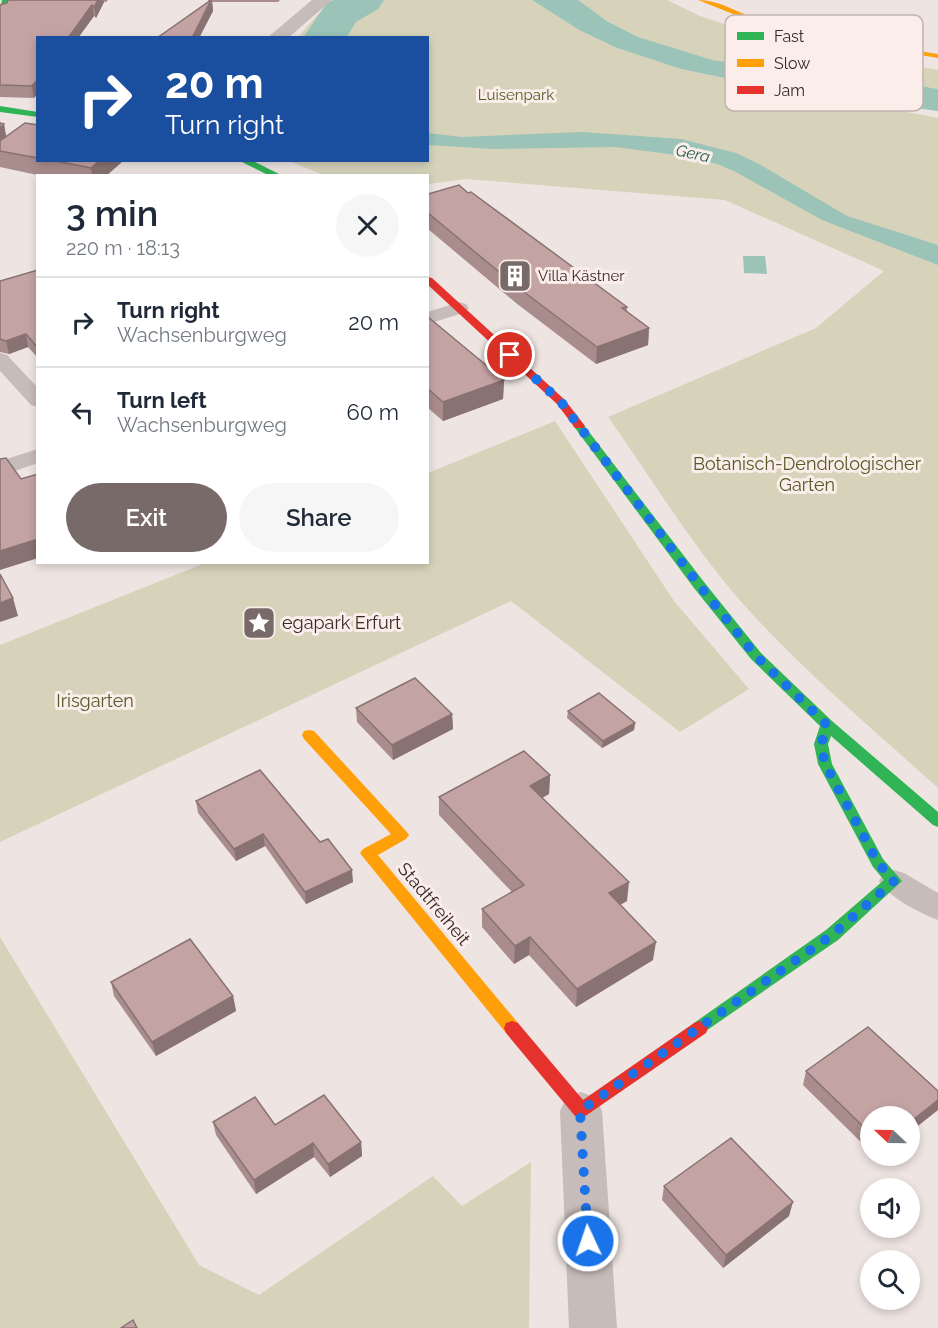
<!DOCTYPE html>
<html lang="en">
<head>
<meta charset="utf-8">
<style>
	body { margin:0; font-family:Raleway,sans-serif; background:#f6f6f7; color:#1f2937; height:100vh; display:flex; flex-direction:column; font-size:22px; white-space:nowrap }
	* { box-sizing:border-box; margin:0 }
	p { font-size:20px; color:#747a83 }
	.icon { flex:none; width:33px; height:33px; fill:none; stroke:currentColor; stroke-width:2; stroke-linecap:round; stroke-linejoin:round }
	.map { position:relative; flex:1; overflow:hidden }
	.sheet { position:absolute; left:36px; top:174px; width:393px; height:390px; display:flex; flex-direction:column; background:#fff; border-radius:0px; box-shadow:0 3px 9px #0003 }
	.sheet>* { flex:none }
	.top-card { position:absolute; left:36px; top:36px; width:393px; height:126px; border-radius:0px; box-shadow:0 3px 9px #0003; background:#1a4fa0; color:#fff; overflow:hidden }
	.needle { width:39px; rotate:292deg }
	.buttons { position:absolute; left:860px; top:1106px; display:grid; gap:12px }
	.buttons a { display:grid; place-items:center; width:60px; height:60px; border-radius:50%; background:#fff; box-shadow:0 3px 9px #0003; font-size:30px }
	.pin { position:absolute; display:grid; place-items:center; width:51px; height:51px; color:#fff; margin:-26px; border:3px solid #fff; border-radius:50%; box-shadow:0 2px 6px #0007 }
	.me { position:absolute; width:66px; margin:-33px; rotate:357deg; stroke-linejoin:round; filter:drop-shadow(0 0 4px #0008) }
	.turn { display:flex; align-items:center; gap:21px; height:126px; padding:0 30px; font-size:27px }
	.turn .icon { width:78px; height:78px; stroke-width:2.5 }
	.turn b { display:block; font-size:42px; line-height:51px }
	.round { display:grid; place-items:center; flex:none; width:63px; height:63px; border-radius:32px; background:#f6f6f7 }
	.head { display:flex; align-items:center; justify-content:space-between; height:102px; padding:0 30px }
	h1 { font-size:36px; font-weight:600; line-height:45px }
	.action { display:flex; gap:12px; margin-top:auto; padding:12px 30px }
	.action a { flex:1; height:69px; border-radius:36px; background:#786a69; color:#fff; font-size:24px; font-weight:600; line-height:69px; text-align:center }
	.action a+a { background:#f6f6f7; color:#1f2937 }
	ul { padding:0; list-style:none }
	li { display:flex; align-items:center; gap:18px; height:90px; padding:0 30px; border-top:2px solid #e0e1e3 }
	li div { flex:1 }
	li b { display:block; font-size:22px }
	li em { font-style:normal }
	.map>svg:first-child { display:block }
</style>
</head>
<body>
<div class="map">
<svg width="938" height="1328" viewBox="0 0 938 1328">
	<rect width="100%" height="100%" fill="#eee5e2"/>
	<g fill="#d6d3ba">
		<path d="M334,0H532L579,30L617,48L681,69L791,92L856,102L938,118V788C873,729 804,672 745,606C693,548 653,480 608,417L816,328L884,271L725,200L466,179L428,184V176L323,175L289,161L428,160V38L298,37L319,13Z"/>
		<path d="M578,0H667L700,16L751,33L938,70V89C897,82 848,69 807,66C789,65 770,67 752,66C691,61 626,39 578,0Z"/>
		<polygon points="555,421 674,601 749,689 680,732 511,601 0,842 0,645 205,563 428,562 428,473"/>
		<polygon points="0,937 199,1265 259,1295 433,1176 462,1206 531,1162 529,1328 0,1328"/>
	</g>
	<g fill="#9bc3b7">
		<polygon points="532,0 578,0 607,21 638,37 712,60 749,65 806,66 938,89 938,111 791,92 681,69 617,48 579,30"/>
		<polygon points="582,132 681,139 736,153 759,164 847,216 938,245 938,265 822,220 734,171 717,164 692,157 615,147 494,149 428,145 428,133 462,137"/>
		<polygon points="743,256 765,256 767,274 744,273"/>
	</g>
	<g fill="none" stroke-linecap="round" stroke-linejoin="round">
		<polygon fill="#9bc3b7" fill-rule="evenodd" points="333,0 384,0 378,9 356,22 346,38 303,38 326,4"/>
		<g fill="#c8bcba" fill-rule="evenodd">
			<polygon points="459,302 466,304 469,308 466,312 428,324 428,312"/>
			<polygon points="0,353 7,355 38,388 38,407 31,405 0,371"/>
			<polygon points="38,449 38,463 0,476 0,461"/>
			<path d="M894,870L904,873L938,893V920C921,914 887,896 879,881L884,873Z"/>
		</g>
		<g fill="#c8bcba" fill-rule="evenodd">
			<polygon points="312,0 332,0 288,38 267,38"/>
			<polygon points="581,1092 596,1098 602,1111 617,1328 569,1328 560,1111 566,1098"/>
		</g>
		<g fill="#30b455" fill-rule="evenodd">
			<polygon points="2,0 10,0 0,11"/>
			<polygon points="0,106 38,112 38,117 0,112"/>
			<polygon points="238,160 251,160 283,176 270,176"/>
			<polygon points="579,423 583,424 704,582 761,653 832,721 938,812 938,827 933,825 831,736 828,744 832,764 883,859 902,881 838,940 700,1035 694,1033 692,1028 694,1023 826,930 884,880 873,867 818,764 814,744 820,726 751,659 694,588 575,428 573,426"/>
		</g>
		<g fill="#ff9f0a" fill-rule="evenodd">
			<path d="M698,0C719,0 736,12 755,18C814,36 877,44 938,54V58L847,43L753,22Z"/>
			<polygon points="309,730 314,731 406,831 409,835 406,839 378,855 518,1023 520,1028 518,1033 512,1035 506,1033 363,857 360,853 363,849 391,834 304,739 302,735 304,731"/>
		</g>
		<g fill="#e5322d" fill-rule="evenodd">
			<polygon points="428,277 432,278 565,400 585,426 583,428 575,428 557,404 428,285"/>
			<polygon points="512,1021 518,1023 583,1100 694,1023 700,1021 706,1023 708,1028 706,1033 581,1119 575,1116 506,1033 504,1028 506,1023"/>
		</g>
	</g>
	<g fill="#a98c8c">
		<polygon points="8,0 108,0 106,2 104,2 96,18 94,16 78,38 38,38 38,93 34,98 0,97 0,5 7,3"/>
		<polygon points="208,0 280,0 278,2 212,2 213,11 199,38 157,38 208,2"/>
		<polygon points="0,123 4,124 6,136 38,125 38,160 124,160 106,176 42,176 0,167"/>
		<polygon points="428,194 627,307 627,311 649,328 648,345 596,364 516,303 428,229"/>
		<polygon points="38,270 38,358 28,347 9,354 0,352 0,281"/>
		<polygon points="428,317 504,380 503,399 443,421 428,408"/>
		<polygon points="356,708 452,714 453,729 393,760 357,722"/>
		<polygon points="568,711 635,723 634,730 602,748 567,718"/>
		<polygon points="260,770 353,882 306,904 265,846 236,861 198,813 196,801"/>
		<polygon points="550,775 549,794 542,798 627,901 620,905 653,960 576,1007 529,955 514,964 482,927 482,909 512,892 439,815 439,797"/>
		<polygon points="111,982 233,996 236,1011 156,1056 114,996"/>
		<polygon points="806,1071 938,1110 870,1116 870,1151 803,1085"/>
		<polygon points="213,1122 275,1125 361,1142 362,1156 330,1177 314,1157 256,1194 216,1135"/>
		<polygon points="664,1186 789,1216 723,1268 662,1200"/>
	</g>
	<g fill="#897272">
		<polygon points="98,0 103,0 104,2 96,18 94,7"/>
		<polygon points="212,0 213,11 199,38 192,38"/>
		<polygon points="92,5 94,16 78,38 68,38"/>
		<polygon points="38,79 38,93 34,98 32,86"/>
		<polygon points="4,124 6,136 0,145 0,129"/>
		<polygon points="100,160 124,160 106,176 92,176 91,168"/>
		<polygon points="649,328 648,345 596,364 597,347"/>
		<polygon points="26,334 28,347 9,354 6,341"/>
		<polygon points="504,380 503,399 443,421 443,402"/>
		<polygon points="38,539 38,558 0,570 0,551"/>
		<polygon points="13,598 18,616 0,622 0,603"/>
		<polygon points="452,714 453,729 393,760 392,745"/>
		<polygon points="635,723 634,730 602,748 603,741"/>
		<polygon points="550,775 549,794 529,805 530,786"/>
		<polygon points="263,834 265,846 236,861 234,849"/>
		<polygon points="352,870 353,882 306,904 305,892"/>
		<polygon points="629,882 627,901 607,912 609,893"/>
		<polygon points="530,937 529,955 514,964 515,946"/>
		<polygon points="656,942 653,960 576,1007 577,989"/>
		<polygon points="233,996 236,1011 156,1056 152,1042"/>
		<polygon points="938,1100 938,1110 909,1133 909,1123"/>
		<polygon points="361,1142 362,1156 330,1177 328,1164"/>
		<polygon points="313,1143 314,1157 256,1194 254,1180"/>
		<polygon points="793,1202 789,1216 723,1268 726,1255"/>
	</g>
	<g fill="#c4a3a3" stroke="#897272" stroke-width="1.5">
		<polygon points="8,0 98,0 94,7 92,5 68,38 38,38 38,79 32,86 0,85 0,5 7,3"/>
		<polygon points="211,0 192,38 157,38"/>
		<polygon points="0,123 4,124 0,129"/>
		<polygon points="25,123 38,125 38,158 0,151 0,141"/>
		<polygon points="51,160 100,160 91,168"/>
		<polygon points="459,185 468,193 471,192 627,307 622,308 649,328 597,347 516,286 428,213 428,194"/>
		<polygon points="38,270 38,348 26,334 6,341 0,339 0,281"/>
		<polygon points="428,317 504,380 443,402 428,389"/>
		<polygon points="6,458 21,479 38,474 38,539 0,551 0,459"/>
		<polygon points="0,574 13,598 0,603"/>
		<polygon points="415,678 452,714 392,745 356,708"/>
		<polygon points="599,693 635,723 603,741 568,711"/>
		<polygon points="524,751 550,775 530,786 629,882 609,893 656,942 577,989 530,937 515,946 482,909 524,885 439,797"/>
		<polygon points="260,770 320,842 328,839 352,870 305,892 263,834 234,849 196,801"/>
		<polygon points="190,939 233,996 152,1042 111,982"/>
		<polygon points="868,1027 938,1091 938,1100 909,1123 909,1116 870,1116 870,1133 806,1071"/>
		<polygon points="324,1095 361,1142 328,1164 313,1143 254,1180 213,1122 255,1097 275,1125"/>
		<polygon points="731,1138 793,1202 726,1255 664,1186"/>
		<polygon points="133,1320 137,1328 121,1328"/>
	</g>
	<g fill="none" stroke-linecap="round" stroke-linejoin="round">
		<polyline stroke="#1a73e8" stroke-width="10" stroke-dasharray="0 18" points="510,355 561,402 699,585 756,656 827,725 821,744 825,764 878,863 894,881 832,935 580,1111 588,1241"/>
	</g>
	<defs>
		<g id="building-square" transform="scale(1.725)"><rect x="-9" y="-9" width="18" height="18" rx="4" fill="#786a69" stroke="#fbede9"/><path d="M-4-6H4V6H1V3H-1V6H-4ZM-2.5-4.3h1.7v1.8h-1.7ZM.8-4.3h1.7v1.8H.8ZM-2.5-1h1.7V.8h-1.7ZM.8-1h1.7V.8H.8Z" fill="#fff"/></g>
		<g id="sight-square" transform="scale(1.725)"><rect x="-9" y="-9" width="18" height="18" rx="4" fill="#786a69" stroke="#fbede9"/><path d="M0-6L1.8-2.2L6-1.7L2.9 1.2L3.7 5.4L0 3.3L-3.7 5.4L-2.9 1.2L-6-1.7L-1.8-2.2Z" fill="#fff"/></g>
	</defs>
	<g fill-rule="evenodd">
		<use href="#building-square" x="515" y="276"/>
		<use href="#sight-square" x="259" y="623"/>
	</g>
	<g text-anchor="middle" stroke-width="6" stroke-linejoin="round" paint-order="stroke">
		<g font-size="15" fill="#565a29" stroke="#fbede9">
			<text x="516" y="100">Luisenpark</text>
		</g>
		<g font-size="15" fill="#392828" stroke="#fbede9" text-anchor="start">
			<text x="538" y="281">Villa Kästner</text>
		</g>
		<g font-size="16" font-style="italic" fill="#195f4f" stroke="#fbede9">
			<text transform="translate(693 153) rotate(12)" y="6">Gera</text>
		</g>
		<g font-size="18" fill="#565a29" stroke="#fbede9">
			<text x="807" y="470">Botanisch-Dendrologischer<tspan x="807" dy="21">Garten</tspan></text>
			<text x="95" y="707">Irisgarten</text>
		</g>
		<g font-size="18" fill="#392828" stroke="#fbede9" text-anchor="start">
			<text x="282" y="629">egapark Erfurt</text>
		</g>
		<g font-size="18" fill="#392828" stroke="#fbede9">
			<text transform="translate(434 904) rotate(50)" y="6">Stadtfreiheit</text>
		</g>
	</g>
	<rect x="725" y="15" width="198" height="96" rx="9" fill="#fbede9" stroke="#c1b2af" stroke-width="1.5"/>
	<rect x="737" y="32" width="27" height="8" fill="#30b455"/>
	<rect x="737" y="59" width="27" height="8" fill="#ff9f0a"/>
	<rect x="737" y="86" width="27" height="8" fill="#e5322d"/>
	<g font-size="16" fill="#392828">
		<text x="774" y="42">Fast</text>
		<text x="774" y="69">Slow</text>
		<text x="774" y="96">Jam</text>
	</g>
</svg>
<div class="buttons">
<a><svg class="needle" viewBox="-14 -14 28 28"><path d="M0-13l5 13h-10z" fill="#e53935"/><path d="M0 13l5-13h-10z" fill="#747a83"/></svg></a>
<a><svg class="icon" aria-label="sound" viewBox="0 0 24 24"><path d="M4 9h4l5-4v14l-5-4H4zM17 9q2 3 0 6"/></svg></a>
<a><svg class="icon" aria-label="search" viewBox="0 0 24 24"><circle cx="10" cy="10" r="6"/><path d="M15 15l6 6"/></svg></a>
</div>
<div class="pin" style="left:510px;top:355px;background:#d93025"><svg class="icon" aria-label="arrive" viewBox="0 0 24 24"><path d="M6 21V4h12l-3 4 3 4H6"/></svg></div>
<svg class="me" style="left:588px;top:1241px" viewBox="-20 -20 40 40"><circle r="17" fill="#1a73e8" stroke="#fff" stroke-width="3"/><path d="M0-11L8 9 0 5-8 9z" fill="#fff"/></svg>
<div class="top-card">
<div class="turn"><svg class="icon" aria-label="right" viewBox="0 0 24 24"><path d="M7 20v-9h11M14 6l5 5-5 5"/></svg><div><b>20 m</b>Turn right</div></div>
</div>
<section class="sheet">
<div class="head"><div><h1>3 min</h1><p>220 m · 18:13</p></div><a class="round"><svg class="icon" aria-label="close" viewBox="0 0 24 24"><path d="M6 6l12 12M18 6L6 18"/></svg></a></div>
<ul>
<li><svg class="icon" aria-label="right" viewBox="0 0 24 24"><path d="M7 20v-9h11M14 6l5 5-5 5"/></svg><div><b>Turn right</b><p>Wachsenburgweg</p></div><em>20 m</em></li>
<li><svg class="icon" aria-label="left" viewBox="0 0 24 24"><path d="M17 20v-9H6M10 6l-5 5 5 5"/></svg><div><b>Turn left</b><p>Wachsenburgweg</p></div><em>60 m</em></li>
</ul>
<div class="action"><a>Exit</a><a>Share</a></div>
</section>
</div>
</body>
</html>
